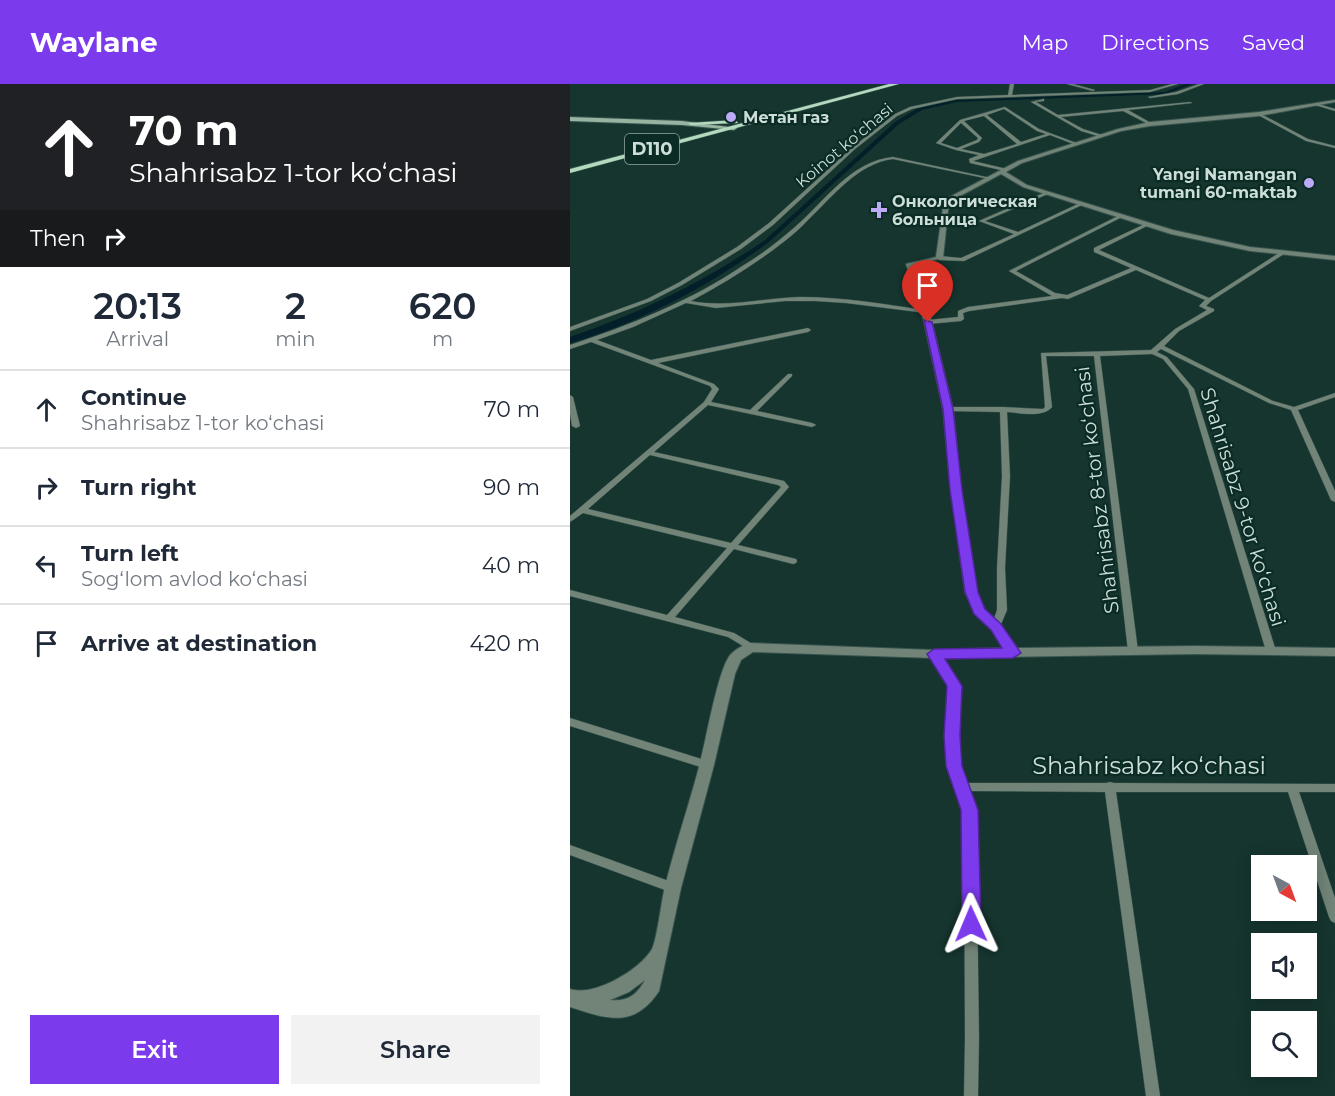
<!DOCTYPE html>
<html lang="en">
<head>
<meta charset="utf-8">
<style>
	body { margin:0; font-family:Montserrat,sans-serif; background:#f2f2f3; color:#1f2937; height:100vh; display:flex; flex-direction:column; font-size:22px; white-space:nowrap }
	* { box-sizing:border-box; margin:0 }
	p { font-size:20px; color:#747a83 }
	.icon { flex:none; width:33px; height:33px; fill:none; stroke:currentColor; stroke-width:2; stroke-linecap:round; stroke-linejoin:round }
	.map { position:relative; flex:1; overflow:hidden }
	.sheet { display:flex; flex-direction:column; background:#fff; width:570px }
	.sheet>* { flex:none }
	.hud { background:#202124; color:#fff; overflow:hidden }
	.needle { width:39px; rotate:139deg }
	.tools { position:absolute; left:681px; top:771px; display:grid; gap:12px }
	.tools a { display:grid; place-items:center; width:66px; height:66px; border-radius:0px; background:#fff; box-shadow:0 3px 15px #0003; font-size:30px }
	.pin { position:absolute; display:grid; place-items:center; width:51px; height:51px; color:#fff; margin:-62px -26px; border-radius:50% 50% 50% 0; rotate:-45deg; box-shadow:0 0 6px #0007 }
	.pin .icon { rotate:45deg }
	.me { position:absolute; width:66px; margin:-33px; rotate:359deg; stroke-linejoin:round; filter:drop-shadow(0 0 4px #0008) }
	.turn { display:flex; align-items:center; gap:21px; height:126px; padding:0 30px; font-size:27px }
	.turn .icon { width:78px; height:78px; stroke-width:2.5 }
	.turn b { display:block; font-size:42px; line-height:51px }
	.then { display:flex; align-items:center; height:57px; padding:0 30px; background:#0003; gap:12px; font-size:22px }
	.eta { display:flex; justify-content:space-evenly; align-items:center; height:102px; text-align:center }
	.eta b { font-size:36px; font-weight:600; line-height:42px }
	.action { display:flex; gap:12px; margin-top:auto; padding:12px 30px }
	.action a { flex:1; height:69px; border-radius:0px; background:#7c3aed; color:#fff; font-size:24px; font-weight:600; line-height:69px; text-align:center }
	.action a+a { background:#f2f2f3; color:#1f2937 }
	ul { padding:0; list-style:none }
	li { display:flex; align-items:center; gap:18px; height:78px; padding:0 30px; border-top:2px solid #e0e1e3 }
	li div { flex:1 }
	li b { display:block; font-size:22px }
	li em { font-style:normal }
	header { display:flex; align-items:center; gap:36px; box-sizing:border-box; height:84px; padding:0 30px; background:#7c3aed; color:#fff }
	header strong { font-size:28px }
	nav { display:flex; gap:33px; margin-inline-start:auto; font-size:21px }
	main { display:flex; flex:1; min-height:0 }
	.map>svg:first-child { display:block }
</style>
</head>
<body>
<header>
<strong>Waylane</strong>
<nav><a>Map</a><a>Directions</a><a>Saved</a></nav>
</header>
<main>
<section class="sheet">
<div class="hud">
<div class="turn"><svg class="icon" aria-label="ahead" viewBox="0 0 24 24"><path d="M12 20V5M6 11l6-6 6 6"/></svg><div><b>70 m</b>Shahrisabz 1-tor koʻchasi</div></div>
<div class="then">Then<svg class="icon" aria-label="right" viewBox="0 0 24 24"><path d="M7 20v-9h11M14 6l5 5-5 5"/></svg></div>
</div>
<div class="eta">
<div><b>20:13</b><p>Arrival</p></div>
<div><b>2</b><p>min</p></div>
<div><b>620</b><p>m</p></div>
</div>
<ul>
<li><svg class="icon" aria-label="ahead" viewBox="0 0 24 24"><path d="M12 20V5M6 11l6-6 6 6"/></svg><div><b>Continue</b><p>Shahrisabz 1-tor koʻchasi</p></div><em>70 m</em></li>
<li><svg class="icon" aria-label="right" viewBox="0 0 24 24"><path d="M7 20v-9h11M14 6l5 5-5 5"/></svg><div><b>Turn right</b></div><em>90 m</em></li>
<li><svg class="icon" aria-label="left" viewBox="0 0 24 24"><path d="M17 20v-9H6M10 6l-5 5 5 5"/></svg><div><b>Turn left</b><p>Sogʻlom avlod koʻchasi</p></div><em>40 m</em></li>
<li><svg class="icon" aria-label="arrive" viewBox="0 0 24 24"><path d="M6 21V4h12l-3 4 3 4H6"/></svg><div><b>Arrive at destination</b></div><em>420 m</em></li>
</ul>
<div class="action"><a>Exit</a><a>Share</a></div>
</section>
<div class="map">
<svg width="765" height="1012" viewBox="0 0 765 1012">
	<rect width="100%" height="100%" fill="#16352f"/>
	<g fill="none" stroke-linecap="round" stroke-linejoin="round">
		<path fill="#031f29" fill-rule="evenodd" d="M616,0H622L596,10L387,18L352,26L329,40L199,158C139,202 72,238 0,259V253C70,229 134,198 195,156L325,38L348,24L387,16L595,8Z"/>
		<g stroke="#37534e" stroke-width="1">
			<g id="minor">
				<polygon points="440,0 444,0 442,11 580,6 602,0 608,0 580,8 387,15 342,25 327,32 285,65 203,141 171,165 112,201 81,217 0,247 0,243 77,215 108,199 167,163 199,139 283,63 325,30 340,23 387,13 438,11"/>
				<polygon points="497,0 503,0 525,6 523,7"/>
				<polygon points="629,0 634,0 608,10 580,14 578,13 606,8"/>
				<polygon points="474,15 474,17 466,18 488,31 620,18 622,19 558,26 581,39 580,41 553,27 491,33 513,45 532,51 531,53 511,47 461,18"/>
				<polygon points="745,19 765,25 765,27 745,21"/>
				<path d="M435,23L469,45L509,60L506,61L480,51L403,77L437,85L435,87L400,79L399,75L409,71L386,66L366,59L390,36ZM434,25L467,47L476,50L451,58L417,31ZM414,32L447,60L414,70L391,65L409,58L412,54L394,37ZM391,39L408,54L407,56L387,64L371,59Z"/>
				<polygon points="689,29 738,55 765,62 765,64 736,57 688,31"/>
				<path d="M323,73L421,94L419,95L323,75C288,79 262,113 238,136C228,147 215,157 203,166C177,185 149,202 121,217C157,224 193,214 230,213C272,213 313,220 354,226L357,228L356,229L276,219L245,217H215L146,224L116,219L63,243L27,256L81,276L238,244L241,246L238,248L88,279L144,300L149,305L141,318L180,326L218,290H222V292L187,327L242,339L246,341L242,343L138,321L84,368L214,397L219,403L168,461L226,475L227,477L226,479L223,480L164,465L105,533L164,549L184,561L186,563L184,565H178L158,553L0,512V506L97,531L157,464L13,429L0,438V432L134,318L142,305L140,302L21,258L0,265V261C60,241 121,217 174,181C192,170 209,157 225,143C255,117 281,77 323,73ZM80,371L208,401L211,403L161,459L18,425Z"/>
				<polygon points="476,108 478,110 415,137 448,148 510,119 514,120 394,177 369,176 366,174 369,172 391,174 444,150 409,137"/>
				<path d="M550,131H552V133L446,187L485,209L497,211L561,184L524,168V164L577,139H579V141L529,166L639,214L712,167L717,168L641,217L636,222L644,225V227L609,247L594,262L703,317L724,323L765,309V313L728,326L765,407V418L761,416L721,326L699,319L591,265L587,268L597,273L624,305L706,567L704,569H698L696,567L618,305L593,275L582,270L530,272L568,567L566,569H560L558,567L524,272H476L482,323C473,334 451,329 437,328L440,392L435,484L437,526L429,545L426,546L421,543L427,526V484L432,392L430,328L378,327L374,325L378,323H433L473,325L475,323L471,269L581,266L605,245L637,226L629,222L635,216L566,186L498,215L492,214L399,227L393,229L394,235L391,237L358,240L355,238L358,236L388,233V227L398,223L482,212L439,187Z"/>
				<polygon points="0,311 3,313 10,342 6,344 2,342 0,330"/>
				<polygon points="364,567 367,568 390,602 387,652 389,682 396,699 536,699 540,698 544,699 765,700 765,708 729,708 765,814 765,839 761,837 759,833 718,708 546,708 590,1012 576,1012 535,708 399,707 406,726 409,954 408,1012 394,1012 395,954 394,726 379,682 377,652 380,602 359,570 361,568"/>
				<polygon points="0,634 141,678 142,681 141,684 137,685 0,642"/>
				<polygon points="0,761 107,800 109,804 107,808 103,809 0,771"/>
			</g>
		</g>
		<g stroke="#37534e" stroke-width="2">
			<path id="tertiary" d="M765,16V18L689,32L580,42L551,47L452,79L436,88L457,101L603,146L680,163L765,172V176L680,167L601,150L453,103L431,90L379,118L373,174L344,181L362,238L383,325L391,406L407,508L414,525L430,540L447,564L625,562L765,564V572L625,570L364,574L183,568L171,576L165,590L144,681L111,804L89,907C64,945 37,935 0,923V905C24,913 70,886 82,865C87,855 91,820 94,807C104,764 119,722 130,679C136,657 148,584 161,570C166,565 175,560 181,559L364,566L433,564L422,546L405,530L395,508L381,406L373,325L354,238L336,180L366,173L374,116L448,77L548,45L580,38L689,28ZM75,896C67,911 57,918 40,916L59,908Z"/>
		</g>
		<g stroke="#37534e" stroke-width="2">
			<polygon id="secondary" points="0,33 112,37 167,44 164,46 112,41 0,37"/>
		</g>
		<g stroke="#37534e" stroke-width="1">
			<g id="primary">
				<polygon points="319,0 329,0 0,89 0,85"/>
				<polygon points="166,36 168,39 121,41 118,39"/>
			</g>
		</g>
		<use href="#minor" fill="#718477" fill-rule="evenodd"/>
		<use href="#tertiary" fill="#718477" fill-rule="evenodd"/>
		<use href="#secondary" fill="#96b49f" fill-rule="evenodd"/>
		<use href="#primary" fill="#b3d9be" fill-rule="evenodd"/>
	</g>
	<polygon fill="#7c3aed" stroke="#51269a" stroke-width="1.5" points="354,236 362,238 383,325 392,406 408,508 415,525 431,540 451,569 443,574 375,575 392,602 390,652 392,682 408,726 411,840 408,846 401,849 394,846 392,840 391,726 376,682 374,652 377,602 357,570 364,565 432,564 421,546 404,530 395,508 380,406 373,325"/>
	<g fill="#bcaaf6" stroke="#0b2b25" stroke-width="2">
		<circle cx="161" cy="33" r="6"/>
		<circle cx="739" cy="99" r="6"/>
		<path d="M306 117h6v6h6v6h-6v6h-6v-6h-6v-6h6z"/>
	</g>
	<g text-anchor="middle" stroke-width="4.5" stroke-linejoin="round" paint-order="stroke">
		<g font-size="16" font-weight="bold" fill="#cdded9" stroke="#0b2b25" text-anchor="start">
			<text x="173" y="39">Метан газ</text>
			<text x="727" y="96" text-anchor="end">Yangi Namangan<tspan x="727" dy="18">tumani 60-maktab</tspan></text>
			<text x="322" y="123">Онкологическая<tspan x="322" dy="18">больница</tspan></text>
		</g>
		<g font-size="16" fill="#cdded9" stroke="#0b2b25">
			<text transform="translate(274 61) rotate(-40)" y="6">Koinot koʻchasi</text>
		</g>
		<rect fill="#0b2b25" stroke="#93a8a3" stroke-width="1.5" x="55" y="50" width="54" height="30" rx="4.5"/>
		<g font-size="18" font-weight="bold" fill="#cdded9">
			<text x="82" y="71">D110</text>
		</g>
		<g font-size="20" fill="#cdded9" stroke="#0b2b25">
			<text transform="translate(527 406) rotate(-97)" y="7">Shahrisabz 8-tor koʻchasi</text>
			<text transform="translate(673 423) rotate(73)" y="7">Shahrisabz 9-tor koʻchasi</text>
		</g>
		<g font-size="24" fill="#cdded9" stroke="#0b2b25">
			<text x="579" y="690">Shahrisabz koʻchasi</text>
		</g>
	</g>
</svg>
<div class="tools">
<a><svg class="needle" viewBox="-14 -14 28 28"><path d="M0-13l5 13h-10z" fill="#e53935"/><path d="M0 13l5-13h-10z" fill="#747a83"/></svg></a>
<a><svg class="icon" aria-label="sound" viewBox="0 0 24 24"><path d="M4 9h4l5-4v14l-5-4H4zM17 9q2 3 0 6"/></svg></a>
<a><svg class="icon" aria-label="search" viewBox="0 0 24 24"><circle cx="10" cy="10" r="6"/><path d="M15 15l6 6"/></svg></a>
</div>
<div class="pin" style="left:358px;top:238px;background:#d93025"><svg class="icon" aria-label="arrive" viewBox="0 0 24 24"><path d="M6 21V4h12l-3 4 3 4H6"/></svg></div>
<svg class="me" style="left:401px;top:840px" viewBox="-20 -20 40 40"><path d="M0-17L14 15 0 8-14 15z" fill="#7c3aed" stroke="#fff" stroke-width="4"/></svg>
</div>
</main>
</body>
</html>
